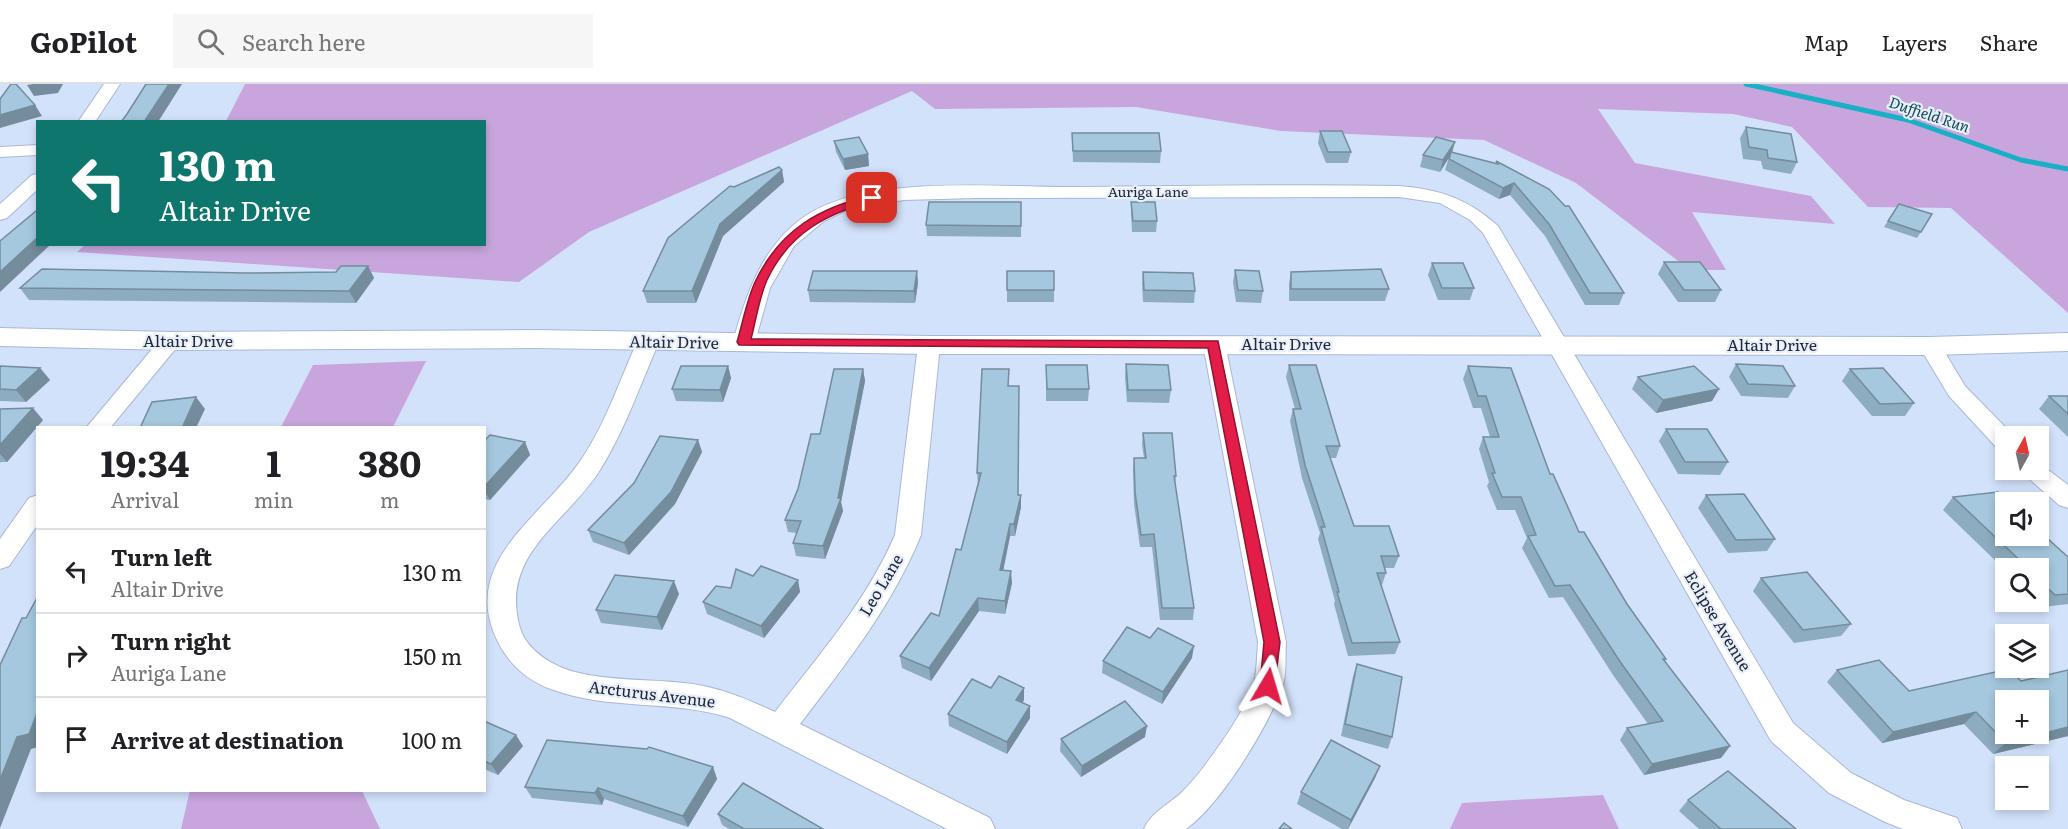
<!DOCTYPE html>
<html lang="en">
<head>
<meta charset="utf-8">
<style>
	body { margin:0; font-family:Literata,serif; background:#f6f6f6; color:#202124; height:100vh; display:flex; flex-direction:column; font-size:22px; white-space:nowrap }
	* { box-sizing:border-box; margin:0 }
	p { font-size:20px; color:#757577 }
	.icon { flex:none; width:33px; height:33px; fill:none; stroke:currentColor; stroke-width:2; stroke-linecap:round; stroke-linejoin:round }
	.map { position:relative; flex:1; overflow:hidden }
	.side { position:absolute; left:36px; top:342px; width:450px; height:366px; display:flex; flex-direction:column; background:#fff; border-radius:0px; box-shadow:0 3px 9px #0003 }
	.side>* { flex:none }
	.top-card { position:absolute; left:36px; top:36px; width:450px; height:126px; border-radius:0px; box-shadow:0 3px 9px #0003; background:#0f766e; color:#fff; overflow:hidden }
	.needle { width:39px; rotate:8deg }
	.fabs { position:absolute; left:1995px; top:342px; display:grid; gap:12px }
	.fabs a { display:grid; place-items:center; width:54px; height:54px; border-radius:0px; background:#fff; box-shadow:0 3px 9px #0003; font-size:30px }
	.pin { position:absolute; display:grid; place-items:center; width:51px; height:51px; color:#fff; margin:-26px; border-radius:12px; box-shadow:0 3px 9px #0006 }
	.me { position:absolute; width:66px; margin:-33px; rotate:7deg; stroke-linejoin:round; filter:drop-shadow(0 0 4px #0008) }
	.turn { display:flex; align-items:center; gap:21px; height:126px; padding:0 24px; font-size:27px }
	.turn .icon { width:78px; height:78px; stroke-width:2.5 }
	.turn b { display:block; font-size:42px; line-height:51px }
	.eta { display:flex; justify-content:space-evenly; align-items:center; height:102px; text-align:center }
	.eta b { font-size:36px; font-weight:700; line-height:42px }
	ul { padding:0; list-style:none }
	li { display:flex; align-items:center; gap:18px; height:84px; padding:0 24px; border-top:2px solid #e0e0e0 }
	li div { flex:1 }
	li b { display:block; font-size:22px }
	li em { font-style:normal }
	header { display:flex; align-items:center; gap:36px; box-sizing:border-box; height:84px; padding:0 30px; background:#fff; border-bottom:2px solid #e0e0e0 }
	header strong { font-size:28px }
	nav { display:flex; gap:33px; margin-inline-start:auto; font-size:21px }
	.search { width:420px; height:54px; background:#f6f6f6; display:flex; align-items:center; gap:15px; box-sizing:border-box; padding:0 21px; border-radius:0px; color:#757577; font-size:22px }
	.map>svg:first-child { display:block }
</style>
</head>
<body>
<header>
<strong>GoPilot</strong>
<div class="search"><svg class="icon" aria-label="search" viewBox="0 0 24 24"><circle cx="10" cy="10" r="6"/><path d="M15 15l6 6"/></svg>Search here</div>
<nav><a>Map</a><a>Layers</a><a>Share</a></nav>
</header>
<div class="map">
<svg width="2068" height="745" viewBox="0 0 2068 745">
	<rect width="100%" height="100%" fill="#d3e2fb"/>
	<g fill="#c9a5de">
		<polygon points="245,0 2068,0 2068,229 1951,124 1868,123 1792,43 1733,30 1598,25 1635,79 1811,112 1835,140 1692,128 1726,186 1690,186 1576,99 1484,56 1281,47 1136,23 935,25 912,7 589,148 519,198 77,168 86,160 484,160 484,38 226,37"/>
		<polygon points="426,277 393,343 281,343 313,281"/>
		<polygon points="190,706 362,707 380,745 181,745"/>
		<polygon points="1603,711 1619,745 1450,745 1462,719"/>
	</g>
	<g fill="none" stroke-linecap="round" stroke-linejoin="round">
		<polyline stroke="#19b0c6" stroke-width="5" points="1746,0 1908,36 2021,76 2068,85"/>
		<g stroke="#a7b8d7" stroke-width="2">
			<g id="street">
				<polygon points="104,0 120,0 95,38 78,38"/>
				<polygon points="38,61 38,71 0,73 0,63"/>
				<polygon points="38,90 38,105 7,134 0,136 0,120 32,91"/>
				<path d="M1399,102C1439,105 1468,115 1498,142L1793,639L1851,689L1904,716L1957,734L1962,745H1903L1885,738L1829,709L1771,657L1483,149L1470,136L1440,119L1399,113L976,114L904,116L870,121L847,126L824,137L794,162L770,204L755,258L752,263H736L733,258C746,209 764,157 810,129C876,90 1002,104 1078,103C1185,102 1292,100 1399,102Z"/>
				<polygon points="171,250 179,252 182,257 110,344 86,344 163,252"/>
				<path d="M648,251L656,253L659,258C640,301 625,346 600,386C565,441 499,470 520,544C526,566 554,583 575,588C611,597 648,595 684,599C716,602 745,614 775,628C819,571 866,518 895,451L918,261L921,256H937L940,261L921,451C892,522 846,580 800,640L990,734L995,745H947L730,634C672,615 609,627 551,605C528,597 509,580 498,558C457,477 546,431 583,373C606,338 620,296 637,258L640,253Z"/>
				<path d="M1214,253L1222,255L1225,260L1286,558C1285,572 1287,591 1282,604C1267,644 1221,720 1186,745H1144C1151,728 1170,720 1183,707C1202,689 1248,624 1254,599C1257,586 1257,571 1258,558L1203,260L1206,255Z"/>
				<polygon points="1930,255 1938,257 1965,302 2014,352 2006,352 2006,367 1998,365 1949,312 1919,262 1922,257"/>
				<polygon points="2038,378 2068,401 2068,424 2059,421 2026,392 2023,386 2038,386"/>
				<polygon points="38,411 38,440 9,482 0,485 0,455 29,414"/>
			</g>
		</g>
		<g stroke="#a7b8d7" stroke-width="2">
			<polygon id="secondary" points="0,244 171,248 533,246 929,252 1930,253 2068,249 2068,267 1930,271 929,270 533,264 171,266 0,262"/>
		</g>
		<use href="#street" fill="#fff" fill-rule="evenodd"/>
		<use href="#secondary" fill="#fff" fill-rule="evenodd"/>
	</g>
	<g fill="#8eacbf">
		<polygon points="1746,43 1797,78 1791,90 1763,85 1761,77 1743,75 1740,54"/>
		<polygon points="1320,47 1351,68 1348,79 1326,79 1318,59"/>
		<polygon points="1072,49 1161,67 1160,79 1073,78"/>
		<polygon points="834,57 868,70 869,82 845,86 836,68"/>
		<polygon points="1452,69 1496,80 1496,77 1624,209 1619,221 1585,221 1545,152 1510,111 1499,115 1445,86 1449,73 1440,88 1420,83 1423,71"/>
		<polygon points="782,86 784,98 723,152 696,219 647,219 643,207 734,103"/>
		<polygon points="1021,118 1021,153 927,152 926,141"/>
		<polygon points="1131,118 1157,137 1156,148 1132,148 1131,129"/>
		<polygon points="1899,120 1932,130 1917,154 1884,143"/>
		<polygon points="1664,178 1721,206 1715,218 1678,218 1658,190"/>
		<polygon points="1432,179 1474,204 1470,216 1438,216 1428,191"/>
		<polygon points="368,182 374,194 356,219 29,216 20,204 245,189 336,188"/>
		<polygon points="1235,186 1263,207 1261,219 1236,218 1233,198"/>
		<polygon points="917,187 918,199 915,219 810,218 808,206"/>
		<polygon points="1054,187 1054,218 1007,218 1007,206"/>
		<polygon points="1143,188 1195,207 1194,219 1143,218 1142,200"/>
		<polygon points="1291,188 1389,205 1385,217 1289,217 1289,200"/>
		<polygon points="1126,280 1171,306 1169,319 1127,318 1125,293"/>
		<polygon points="1736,280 1795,302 1788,314 1741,312 1729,293"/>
		<polygon points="1046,281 1089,305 1088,317 1046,317"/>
		<polygon points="1289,281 1340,362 1336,374 1330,374 1354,442 1399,472 1394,484 1385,484 1386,489 1382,501 1381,501 1400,558 1395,570 1348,572 1334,520 1335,517 1318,455 1320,449 1302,394 1290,337 1293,325 1295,325 1286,293"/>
		<polygon points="0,282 40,284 50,296 26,318 0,317"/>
		<polygon points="728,282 731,294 723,318 676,317 672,305"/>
		<polygon points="1468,282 1550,390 1579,448 1627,520 1666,575 1665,577 1730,662 1721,674 1644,691 1620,656 1627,644 1648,640 1613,591 1563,513 1549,514 1522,464 1527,454 1515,426 1497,426 1487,402 1489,398 1479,365 1483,353 1490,353 1481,324 1473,324 1463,295"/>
		<polygon points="863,285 865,297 841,418 843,427 825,475 796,472 793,459 797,449 788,448 785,436 820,350"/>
		<polygon points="1850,285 1914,319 1905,332 1872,332 1842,297"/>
		<polygon points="1638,293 1719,305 1712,317 1656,329 1632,305"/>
		<polygon points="1009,302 1018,411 1021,423 1015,452 1010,452 1003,486 1012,499 1005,530 979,527 931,597 902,584 900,572 939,532 961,466 978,401 977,389"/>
		<polygon points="2049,312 2068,312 2068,353 2039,325"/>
		<polygon points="0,325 43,336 7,378 1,378 0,379"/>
		<polygon points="1666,345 1728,378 1720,391 1678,390 1659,357"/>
		<polygon points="1143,349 1176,392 1175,400 1194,524 1193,536 1160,536 1152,463 1140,463 1134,420 1133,386 1134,374 1144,374 1142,361"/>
		<polygon points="698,356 702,368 675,420 629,471 593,458 588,446"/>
		<polygon points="484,357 525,358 530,371 490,416 484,415"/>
		<polygon points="1706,411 1775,455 1767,467 1728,469 1698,424"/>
		<polygon points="1953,413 2068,473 2068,520 2043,523 2037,518 2038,518 2038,484 2006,484 2006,487 1943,426"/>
		<polygon points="753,492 798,496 800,508 764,554 707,530 703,518"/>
		<polygon points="1761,494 1851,540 1841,552 1794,559 1753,507"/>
		<polygon points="679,510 662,546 601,539 596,526"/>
		<polygon points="1192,574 1162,620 1102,589 1103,577"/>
		<polygon points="1357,580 1392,653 1388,665 1341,652 1353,592"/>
		<polygon points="1837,586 1909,607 2021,597 2068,586 2068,652 1993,670 1964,640 1882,659 1827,598"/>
		<polygon points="991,604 1024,616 1022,618 1030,634 1007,670 949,642 948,630"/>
		<polygon points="484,637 523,662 498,691 484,685"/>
		<polygon points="1145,653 1081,693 1060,667 1061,655"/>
		<polygon points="1380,682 1375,694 1348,745 1342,745 1297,720 1301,708"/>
		<polygon points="713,683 717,695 688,743 604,715 602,721 532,714 525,703"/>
		<polygon points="1688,716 1796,745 1699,745 1679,727"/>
		<polygon points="718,730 823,745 729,745 722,741"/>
	</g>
	<g fill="#748c9b">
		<polygon points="33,0 63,0 58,9 34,12 27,1"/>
		<polygon points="169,0 182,0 158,38 144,38"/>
		<polygon points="35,21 42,32 0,44 0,31"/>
		<polygon points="1455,58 1452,69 1440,88 1443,76"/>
		<polygon points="868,70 869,82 845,86 843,75"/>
		<polygon points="782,86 784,98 723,152 696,219 692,207 720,140"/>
		<polygon points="1514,99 1510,111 1499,115 1503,104"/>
		<polygon points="38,153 38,160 51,160 0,208 0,188"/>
		<polygon points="368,182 374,194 356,219 349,207"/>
		<polygon points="917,187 918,199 915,219 914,207"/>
		<polygon points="728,282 731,294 723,318 720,306"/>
		<polygon points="40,284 50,296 26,318 16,306"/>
		<polygon points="863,285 865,297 841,418 843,427 825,475 823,462 838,414"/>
		<polygon points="1719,305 1712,317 1656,329 1663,316"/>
		<polygon points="196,313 205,325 196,344 182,344"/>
		<polygon points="33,324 43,336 7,378 0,370 0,361"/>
		<polygon points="698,356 702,368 675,420 629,471 624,459"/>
		<polygon points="525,358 530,371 490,416 484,406 484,403"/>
		<polygon points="1021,411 1021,423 1015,452 1014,440"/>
		<polygon points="1010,440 1010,452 1001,498 1000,486"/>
		<polygon points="1011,487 1012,499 1005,530 1005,517"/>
		<polygon points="798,496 800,508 764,554 761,542"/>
		<polygon points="674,497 679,510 662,546 657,533"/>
		<polygon points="978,514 979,527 931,597 929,584"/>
		<polygon points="1194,562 1192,574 1162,620 1163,608"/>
		<polygon points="1024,604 1024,616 1017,628 1016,616"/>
		<polygon points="1030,622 1030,634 1007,670 1007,658"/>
		<polygon points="38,627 38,663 31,665 0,744 0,696 17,653"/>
		<polygon points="1976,628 1964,640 1882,659 1893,648"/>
		<polygon points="1147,642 1145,653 1081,693 1082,682"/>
		<polygon points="2068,643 2068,652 1993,670 2006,659"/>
		<polygon points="516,651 523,662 498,691 491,680"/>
		<polygon points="1730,662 1721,674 1644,691 1652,680"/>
		<polygon points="1380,682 1375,694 1348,745 1351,736"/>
		<polygon points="713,683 717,695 688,743 683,732"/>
		<polygon points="598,704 604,715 602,721 595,709"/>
	</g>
	<g fill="#a5c8de" stroke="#748c9b" stroke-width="1.5" fill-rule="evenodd">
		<polygon points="11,0 16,0 35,21 0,31 0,15"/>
		<polygon points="146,0 169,0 144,38 121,38 127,30"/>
		<polygon points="1746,43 1791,50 1797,78 1768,74 1767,66 1749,63"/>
		<polygon points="1320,47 1342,47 1351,68 1328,68"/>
		<polygon points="1072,49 1159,49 1161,67 1073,67"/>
		<polygon points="859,53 868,70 843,75 834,57"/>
		<polygon points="1436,53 1455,58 1443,76 1423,71"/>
		<polygon points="1451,68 1498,80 1496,77 1549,105 1565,122 1569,122 1624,209 1590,209 1549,140 1514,99 1503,104 1449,75"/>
		<polygon points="779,83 782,86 720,140 692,207 643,207 668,154 730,102 734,103"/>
		<polygon points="929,118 1021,118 1021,142 926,141"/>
		<polygon points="1131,118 1155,118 1157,137 1133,137"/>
		<polygon points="1899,120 1932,130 1921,148 1888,137"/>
		<polygon points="36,127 38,127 38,153 0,188 0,157"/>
		<polygon points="1664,178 1700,178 1721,206 1684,206"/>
		<polygon points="1432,179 1463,179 1474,204 1442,204"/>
		<polygon points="341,182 368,182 349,207 20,204 42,185 245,189 336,188"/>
		<polygon points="1381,185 1389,205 1291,205 1291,188"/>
		<polygon points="1235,186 1259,187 1263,207 1238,206"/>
		<polygon points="813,187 917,187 914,207 808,206"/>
		<rect x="1007" y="187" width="47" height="19"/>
		<polygon points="1143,188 1193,189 1195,207 1144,206"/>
		<polygon points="1126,280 1168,281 1171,306 1128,306"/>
		<polygon points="1736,280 1783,282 1795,302 1748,300"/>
		<polygon points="1046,281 1087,281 1089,305 1047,305"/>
		<polygon points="1289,281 1316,281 1340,362 1326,362 1354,442 1389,442 1399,472 1381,472 1386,489 1377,489 1400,558 1352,559 1337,508 1339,508 1321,443 1325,443 1305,381 1293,325 1301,325"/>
		<polygon points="0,282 40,284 16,306 0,305"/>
		<polygon points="681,282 728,282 720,306 672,305"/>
		<polygon points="1468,282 1511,284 1550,390 1553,390 1579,448 1584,448 1627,520 1666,575 1663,575 1730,662 1652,680 1627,644 1663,637 1621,579 1570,501 1555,502 1528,452 1536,451 1521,413 1502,413 1492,389 1495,389 1483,353 1499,353 1486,312 1478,312"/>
		<polygon points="1694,282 1719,305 1663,316 1638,293"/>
		<polygon points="1883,284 1914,319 1880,320 1850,285"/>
		<polygon points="834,285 863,285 838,414 841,414 823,462 793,459 801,437 785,436 798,405 811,350 820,350"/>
		<polygon points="982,285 1009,285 1008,302 1019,302 1018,411 1021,411 1014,440 1010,440 1000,486 1011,487 1005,517 978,514 929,584 900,572 931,529 939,532 956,465 961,466 981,389 977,389"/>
		<polygon points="2049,312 2068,312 2068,330"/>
		<polygon points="196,313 182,344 140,344 152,318"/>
		<polygon points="33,324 0,361 0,325"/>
		<polygon points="1666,345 1707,345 1728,378 1685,378"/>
		<polygon points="1143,349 1172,349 1176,392 1174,392 1194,524 1162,524 1154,450 1141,451 1135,408 1134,374 1146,374"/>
		<polygon points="490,351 525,358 484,403 484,357"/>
		<polygon points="660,352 698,356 671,408 624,459 588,446 634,399"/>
		<polygon points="1998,408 2009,418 2006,418 2006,452 2038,452 2038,446 2068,473 2068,510 2055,511 2038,495 2038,484 2028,484 1953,413"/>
		<polygon points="1744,410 1775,455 1736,456 1706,411"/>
		<polygon points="761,482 798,496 761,542 703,518 716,502 731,504 736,485 753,492"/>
		<polygon points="1807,488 1851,540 1803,546 1761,494"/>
		<polygon points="615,491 674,497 657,533 596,526"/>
		<polygon points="38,512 38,627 29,650 17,653 0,696 0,581 22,534 26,534"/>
		<polygon points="1127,543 1150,554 1158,544 1194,562 1163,608 1103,577"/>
		<path d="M1879,576L1909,607L2009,585L2021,597L2068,586V643L2006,659L1976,628L1893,648L1837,586ZM2006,616H2038V650H2006Z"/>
		<polygon points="1357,580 1402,593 1392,653 1345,640"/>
		<polygon points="999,592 1024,604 1016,616 1030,622 1007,658 948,630 972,595 991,604"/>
		<polygon points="1125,617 1147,642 1082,682 1061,655"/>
		<polygon points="484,637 516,651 491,680 484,677"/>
		<polygon points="547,656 647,665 649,663 713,683 683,732 598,704 595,709 525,703"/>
		<polygon points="1331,656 1380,682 1351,736 1301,708"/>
		<polygon points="1728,687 1796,745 1721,745 1688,716"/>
		<polygon points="743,699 823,745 744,745 718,730"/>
		<polygon points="1284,739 1292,745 1279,745"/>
	</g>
	<path fill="#e11d48" stroke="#92132f" stroke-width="1.5" d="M872,111L876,112V117C828,128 789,149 767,196C759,214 756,236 751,255L1218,257L1280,558L1274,607H1262L1260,602L1264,558L1208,264L739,261L737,258C743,238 747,214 756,196C781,145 819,124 872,111Z"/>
	<g text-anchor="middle" stroke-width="4.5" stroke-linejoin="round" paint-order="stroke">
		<g font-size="14" fill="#212733" stroke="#e7effc">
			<text x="1148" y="113">Auriga Lane</text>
		</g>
		<g font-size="15" font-style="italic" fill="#0e4852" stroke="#e7effc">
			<text transform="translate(1929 31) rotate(18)" y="5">Duffield Run</text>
		</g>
		<g font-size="16" fill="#212733" stroke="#e7effc">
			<text x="188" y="263">Altair Drive</text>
			<text transform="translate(674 258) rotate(1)" y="6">Altair Drive</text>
			<text x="1286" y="266">Altair Drive</text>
			<text x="1772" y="267">Altair Drive</text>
			<text transform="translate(881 501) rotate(-59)" y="6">Leo Lane</text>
			<text transform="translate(1718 537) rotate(59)" y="6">Eclipse Avenue</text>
			<text transform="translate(652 610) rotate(7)" y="6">Arcturus Avenue</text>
		</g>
	</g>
</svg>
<div class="fabs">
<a><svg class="needle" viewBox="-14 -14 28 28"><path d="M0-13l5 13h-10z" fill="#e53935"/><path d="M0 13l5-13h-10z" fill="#757577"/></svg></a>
<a><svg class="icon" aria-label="sound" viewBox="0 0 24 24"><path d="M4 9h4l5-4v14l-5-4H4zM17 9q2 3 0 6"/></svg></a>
<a><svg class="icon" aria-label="search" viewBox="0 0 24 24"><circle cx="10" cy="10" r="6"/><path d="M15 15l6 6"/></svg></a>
<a><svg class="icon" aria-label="layers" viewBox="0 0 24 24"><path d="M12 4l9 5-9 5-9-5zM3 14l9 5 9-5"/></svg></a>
<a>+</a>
<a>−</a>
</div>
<div class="pin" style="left:872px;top:114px;background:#d93025"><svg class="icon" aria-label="arrive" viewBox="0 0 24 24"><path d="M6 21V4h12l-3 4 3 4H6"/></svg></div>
<svg class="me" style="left:1268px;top:602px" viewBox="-20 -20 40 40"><path d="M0-17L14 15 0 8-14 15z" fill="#e11d48" stroke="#fff" stroke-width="4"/></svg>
<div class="top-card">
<div class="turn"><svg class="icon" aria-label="left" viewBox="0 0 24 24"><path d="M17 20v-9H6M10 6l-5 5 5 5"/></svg><div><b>130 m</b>Altair Drive</div></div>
</div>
<section class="side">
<div class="eta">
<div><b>19:34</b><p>Arrival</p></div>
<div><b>1</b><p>min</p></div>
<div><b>380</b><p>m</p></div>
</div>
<ul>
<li><svg class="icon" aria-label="left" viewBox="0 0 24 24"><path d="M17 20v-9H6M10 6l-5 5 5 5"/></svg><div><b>Turn left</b><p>Altair Drive</p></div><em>130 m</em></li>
<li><svg class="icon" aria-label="right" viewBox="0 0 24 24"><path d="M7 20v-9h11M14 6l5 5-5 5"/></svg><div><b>Turn right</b><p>Auriga Lane</p></div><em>150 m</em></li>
<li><svg class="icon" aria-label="arrive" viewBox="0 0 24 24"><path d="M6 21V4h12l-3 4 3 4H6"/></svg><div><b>Arrive at destination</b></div><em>100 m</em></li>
</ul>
</section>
</div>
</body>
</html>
